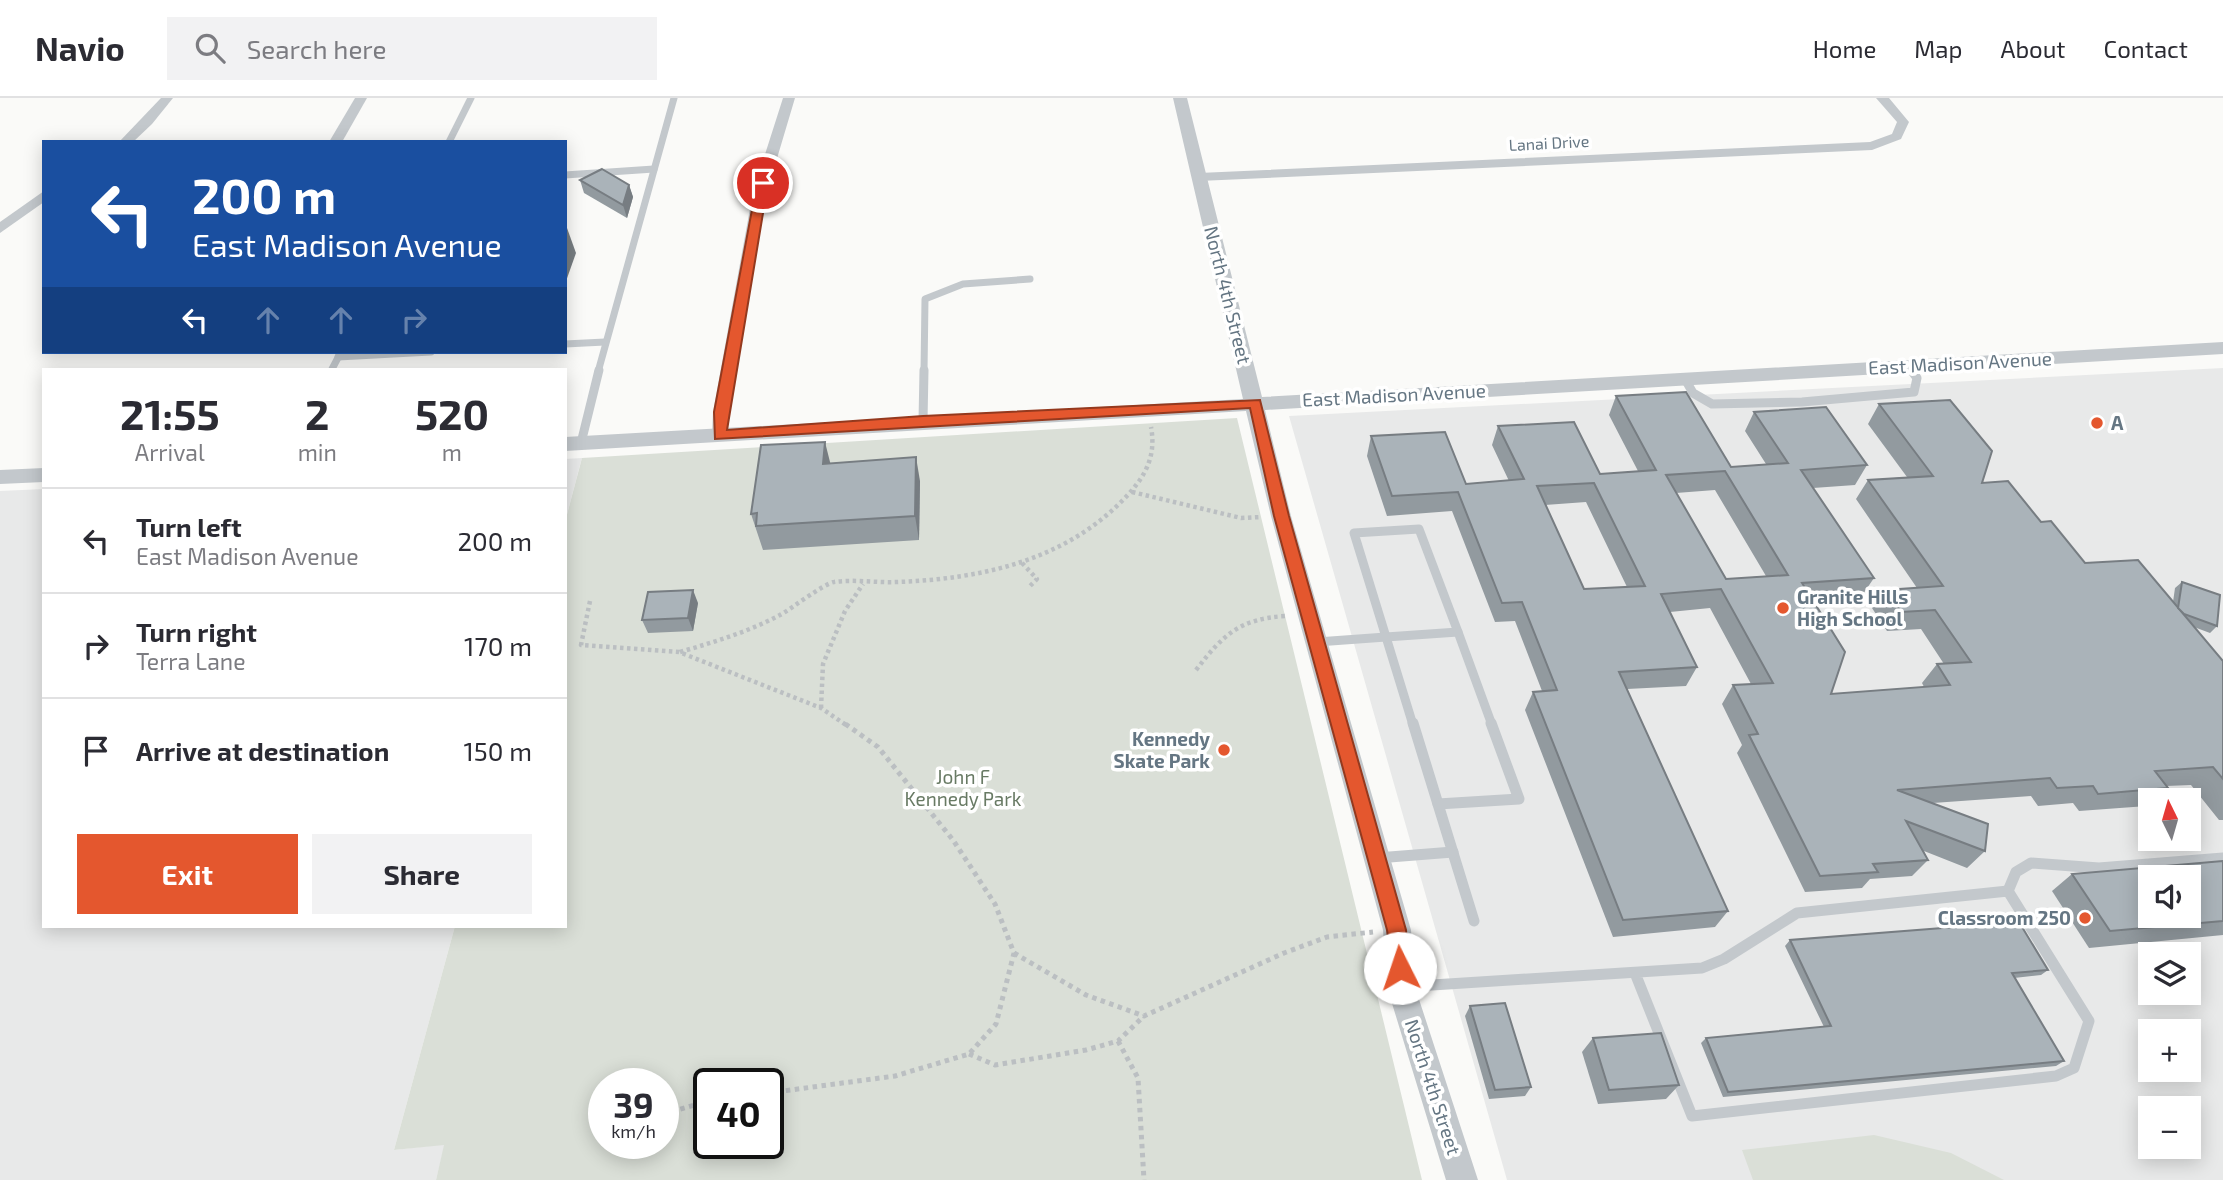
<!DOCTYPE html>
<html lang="en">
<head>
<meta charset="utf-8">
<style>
	body { margin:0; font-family:"Exo 2",sans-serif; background:#f2f2f3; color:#2b2b33; height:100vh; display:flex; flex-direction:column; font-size:26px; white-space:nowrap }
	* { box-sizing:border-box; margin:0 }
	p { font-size:23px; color:#7c7c81 }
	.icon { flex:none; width:38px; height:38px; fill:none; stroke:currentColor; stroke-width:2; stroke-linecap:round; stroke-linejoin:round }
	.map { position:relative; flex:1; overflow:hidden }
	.panel { position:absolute; left:42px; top:270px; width:525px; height:560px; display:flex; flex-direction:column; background:#fff; border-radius:0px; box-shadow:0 4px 18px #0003 }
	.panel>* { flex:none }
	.top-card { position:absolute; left:42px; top:42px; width:525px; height:214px; border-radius:0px; box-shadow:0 4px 18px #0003; background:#1a4fa0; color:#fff; overflow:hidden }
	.needle { width:46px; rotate:355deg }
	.tools { position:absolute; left:2138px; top:690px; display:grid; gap:14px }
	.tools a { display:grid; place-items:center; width:63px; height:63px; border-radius:0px; background:#fff; box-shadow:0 4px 18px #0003; font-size:35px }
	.speed { position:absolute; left:588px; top:970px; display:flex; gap:14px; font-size:35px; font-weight:700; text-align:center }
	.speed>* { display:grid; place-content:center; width:91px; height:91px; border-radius:50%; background:#fff; box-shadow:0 4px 18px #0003; line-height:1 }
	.speed small { font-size:18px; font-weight:400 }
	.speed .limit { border:4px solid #111; border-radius:10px; background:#fff; color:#111 }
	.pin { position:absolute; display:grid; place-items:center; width:60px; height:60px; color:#fff; margin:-30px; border:4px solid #fff; border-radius:50%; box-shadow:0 2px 7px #0007 }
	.me { position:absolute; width:77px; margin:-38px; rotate:356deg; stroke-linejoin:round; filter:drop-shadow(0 0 5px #0008) }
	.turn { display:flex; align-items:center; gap:24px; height:147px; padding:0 35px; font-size:32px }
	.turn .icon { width:91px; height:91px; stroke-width:2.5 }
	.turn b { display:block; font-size:49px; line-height:60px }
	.lanes { display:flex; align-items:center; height:66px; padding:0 35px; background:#0003; justify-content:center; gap:35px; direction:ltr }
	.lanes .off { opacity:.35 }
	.eta { display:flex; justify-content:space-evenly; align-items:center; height:119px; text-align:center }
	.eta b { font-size:42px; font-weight:700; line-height:49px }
	.action { display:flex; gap:14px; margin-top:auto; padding:14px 35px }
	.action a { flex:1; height:80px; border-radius:0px; background:#e4572e; color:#fff; font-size:28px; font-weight:700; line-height:80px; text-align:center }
	.action a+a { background:#f2f2f3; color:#2b2b33 }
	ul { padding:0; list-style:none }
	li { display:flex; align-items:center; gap:21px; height:105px; padding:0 35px; border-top:2px solid #e1e1e2 }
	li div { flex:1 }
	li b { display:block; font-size:26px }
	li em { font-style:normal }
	header { display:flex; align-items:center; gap:42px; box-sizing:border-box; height:98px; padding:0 35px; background:#fff; border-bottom:2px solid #e1e1e2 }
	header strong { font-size:33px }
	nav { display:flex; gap:38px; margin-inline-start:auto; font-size:24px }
	.search { width:490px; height:63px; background:#f2f2f3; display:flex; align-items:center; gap:18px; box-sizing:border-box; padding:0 24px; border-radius:0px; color:#7c7c81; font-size:26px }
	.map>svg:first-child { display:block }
</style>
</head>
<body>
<header>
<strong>Navio</strong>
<div class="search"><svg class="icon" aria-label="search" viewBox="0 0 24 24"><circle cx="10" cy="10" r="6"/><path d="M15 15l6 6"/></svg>Search here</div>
<nav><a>Home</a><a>Map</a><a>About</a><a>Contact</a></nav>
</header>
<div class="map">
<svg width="2223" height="1082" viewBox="0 0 2223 1082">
	<rect width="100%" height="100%" fill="#fafaf8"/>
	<g fill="#e8e9e9" fill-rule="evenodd">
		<path d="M2223,270V1082H1507L1289,318ZM2151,702H2189V740H2151ZM2151,779H2189V817H2151ZM2151,856H2189V894H2151ZM2151,933H2189V971H2151ZM2151,1010H2189V1048H2151Z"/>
		<polygon points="582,360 580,367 565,424 565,361"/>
		<polygon points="44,391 44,828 455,828 394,1052 445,1046 436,1082 0,1082 0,393"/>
	</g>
	<g fill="#dadfd7" fill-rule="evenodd">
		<path d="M1237,320L1422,1082H436L444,1047L394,1052L455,828H565V424L582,360ZM604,985H663V1045H604ZM709,985H768V1045H709Z"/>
		<polygon points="1874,1037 1951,1055 2004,1082 1753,1082 1742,1052"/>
	</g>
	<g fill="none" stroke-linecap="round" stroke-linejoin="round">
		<g stroke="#bbbfc2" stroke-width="4.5" stroke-dasharray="3.5 3.5" stroke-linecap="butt">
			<polyline points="1132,394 1241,420 1261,419"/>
			<polyline points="1022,465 1037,481 1029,489"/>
			<polyline points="590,503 581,547 679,554 821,610 846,627"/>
			<path d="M680,554C714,544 748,534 780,517C791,511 825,485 834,484C854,481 877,485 897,484C980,481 1062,463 1121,404C1143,382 1157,361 1151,329"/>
			<path d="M1196,572C1223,537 1239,521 1285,518"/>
			<polyline points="821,610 823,566 845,513 863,486"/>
		</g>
		<g stroke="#bbbfc2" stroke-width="5" stroke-dasharray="4.5 4.5" stroke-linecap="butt">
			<polyline points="1014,855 1086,897 1144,918 1284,855 1327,839 1373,834"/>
			<polyline points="1118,943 1138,980 1144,1082"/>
			<polyline points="969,956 995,967 1086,952 1118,943 1144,918"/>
			<polyline points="768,995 895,978 969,956 996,926 1014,855 995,806 953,742 878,649 844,625"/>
			<polyline points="663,1016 709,1003"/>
		</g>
		<g stroke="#c3c8cc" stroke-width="7">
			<polyline points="449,44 471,0"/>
			<polyline points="565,77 654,71"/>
			<polyline points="565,246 605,244"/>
			<polyline points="338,259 431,254"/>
			<polyline points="1907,268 1912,274"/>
			<polyline points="332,271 341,254"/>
			<polyline points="598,274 674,0"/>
			<polyline points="924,274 925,201 963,186 1030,181"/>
		</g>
		<g stroke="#c3c8cc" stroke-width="9">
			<polyline points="1685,281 1693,295 1712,306 1802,304 1914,294 1917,280 1911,272"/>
			<polyline points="923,323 924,272"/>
			<polyline points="581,345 599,272"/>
			<polygon points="1419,431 1458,534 1386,539 1354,435"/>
			<polyline points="1458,534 1492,627"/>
			<polyline points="1386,539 1413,627"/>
			<polyline points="1317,544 1386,539"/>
		</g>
		<g stroke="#c3c8cc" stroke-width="11">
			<polyline points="1413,625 1474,823"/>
			<polyline points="1438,706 1519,701 1491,625"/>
			<polyline points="1377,760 1453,754"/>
			<polyline points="2008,793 2016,774 2031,765 2099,770 2223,760"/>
			<polyline points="1401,889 1702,870 1724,861 1797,815 2008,793 2089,923 2074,970 2056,978 1692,1018 1635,875"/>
		</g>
		<g fill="#c3c8cc" fill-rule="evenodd">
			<polygon points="161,0 173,0 152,26 133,44 119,44"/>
			<polygon points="355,0 367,0 342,44 329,44"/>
			<polygon points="783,0 795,0 767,94 729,314 728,337 720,342 712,337 713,314 753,94"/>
			<polygon points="1876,0 1889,0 1909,24 1901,41 1872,52 1199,83 1192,79 1199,75 1870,44 1892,36 1897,24"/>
			<polygon points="44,93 44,104 0,135 0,124"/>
		</g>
		<g fill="#c3c8cc" fill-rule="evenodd">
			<polygon points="1173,0 1187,0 1262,299 2223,244 2223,256 1265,312 1291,418 1411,832 1415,889 1478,1082 1446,1082 1387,889 1383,832 1271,418 1246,313 565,353 565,339 1243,301"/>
			<polygon points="44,370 44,384 0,386 0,372"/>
		</g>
	</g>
	<g fill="#929a9f" fill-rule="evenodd">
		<polygon points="580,82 629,87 633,99 627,120 584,95"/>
		<path d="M1616,298L1731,369L1766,366L1745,333L1754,314L1867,367L1855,387L1813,390L1874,480L1861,499L1813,503L1831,596L1924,589L1922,585L1937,566H1944L1921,531L1887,533L1872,510L1886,492L1917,490L1856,401L1868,382L1907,379L1868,326L1879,306L1982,385L2041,424L2085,465L2173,504L2175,490L2182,484L2217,528L2210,535L2194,529L2223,563V722H2219L2191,687L2166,688L2168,690L2154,702H2151V705L2147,708L2079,713L2073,705L2038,708L2031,698L1933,705L1985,753L1967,770L1924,753L1928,762L1912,778L1870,781L1862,790L1805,794L1737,655L1742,647L1722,606L1733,587L1751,586L1710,510L1670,514L1697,569L1686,588L1627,591L1728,813L1715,829L1613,839L1525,612L1533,594L1542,593L1515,523L1495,524L1452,413L1387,418L1367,358L1371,338L1466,386L1509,383L1492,347L1498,328L1600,376L1638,373L1609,317ZM1715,392L1766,478L1726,481L1676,395ZM1586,404L1627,489L1584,491L1545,407Z"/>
		<polygon points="830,365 920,383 919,442 763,452 751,416"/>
		<polygon points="698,505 693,533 648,535 642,522"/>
		<polygon points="2223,763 2223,837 2089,850 2052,793 2072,776"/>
		<polygon points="1790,842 2048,872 2041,877 2014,880 2064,963 2056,968 1723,999 1701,945 1706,940 1824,929 1785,848"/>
		<polygon points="1470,908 1531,989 1525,998 1489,1001 1465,918"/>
		<polygon points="1593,940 1679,987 1666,1001 1598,1006 1582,954"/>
	</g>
	<g fill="#777d82">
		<polygon points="629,87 633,99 627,120 623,107"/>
		<polygon points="567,130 576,155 565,186 565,134"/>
		<polygon points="825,344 831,368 823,366"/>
		<polygon points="916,359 920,383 919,442 915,418"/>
		<polygon points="693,492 698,505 693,533 688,520"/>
	</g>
	<g fill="#aab3b9" stroke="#777d82" stroke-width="2" fill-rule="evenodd">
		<polygon points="602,71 629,87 623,107 580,82"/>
		<path d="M1686,294L1731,369L1788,365L1754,314L1826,309L1867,367L1801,372L1874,480L1802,485L1845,554L1831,596L1950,587L1937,566L1971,564L1935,512L1901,514L1886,492L1943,488L1868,382L1933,378L1879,306L1950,302L1992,353L1982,385L2008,383L2041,424L2051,423L2085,465L2138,462L2223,563V681L2213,669L2155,673L2168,690L2098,696L2093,688L2057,690L2050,680L1897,692L1988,726L1985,753L1906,723L1928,762L1873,766L1878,774L1820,778L1749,637L1758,636L1733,587L1773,585L1721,491L1661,496L1697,569L1619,574L1728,813L1623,822L1533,594L1557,592L1522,504L1502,505L1458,394L1392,398L1371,338L1445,334L1466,386L1524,381L1498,328L1574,324L1600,376L1656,372L1616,298ZM1725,373L1788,477L1726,481L1666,377ZM1594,385L1645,488L1584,491L1537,388Z"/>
		<polygon points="825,344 823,366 916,359 915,418 756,428 757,415 751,416 761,347"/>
		<polygon points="2182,484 2220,497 2217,528 2184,516 2178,510"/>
		<polygon points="693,492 688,520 642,522 648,494"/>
		<path d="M2223,763V823L2110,833L2072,776ZM2151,779H2189V817H2151Z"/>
		<polygon points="2019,824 2048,872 2012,875 2064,963 1728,994 1706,940 1831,928 1790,842"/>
		<polygon points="1505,905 1531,989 1495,992 1470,908"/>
		<polygon points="1661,935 1679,987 1609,992 1593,940"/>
	</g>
	<polygon fill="#e4572e" stroke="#94391e" stroke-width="2" points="763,82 768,85 727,332 923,318 1260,302 1289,418 1406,832 1409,870 1407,876 1400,879 1393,876 1387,832 1274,418 1250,310 715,341 714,314 757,85"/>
	<g fill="#e4572e" stroke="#fff" stroke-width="2.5">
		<circle cx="2097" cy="325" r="7"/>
		<circle cx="1783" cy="510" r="7"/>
		<circle cx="1224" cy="652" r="7"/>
		<circle cx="2085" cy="820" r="7"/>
	</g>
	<g text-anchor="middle" stroke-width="7" stroke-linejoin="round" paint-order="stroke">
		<g font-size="16" fill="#657683" stroke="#fff">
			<text transform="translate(1549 45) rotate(-3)" y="6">Lanai Drive</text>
		</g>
		<g font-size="19" fill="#657683" stroke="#fff">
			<text transform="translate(1228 197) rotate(76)" y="7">North 4th Street</text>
			<text transform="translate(1960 265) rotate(-3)" y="7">East Madison Avenue</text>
			<text transform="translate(1394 297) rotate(-3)" y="7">East Madison Avenue</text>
			<text transform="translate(1433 989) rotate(72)" y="7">North 4th Street</text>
		</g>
		<g font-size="19" font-weight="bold" fill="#657683" stroke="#fff" text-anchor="start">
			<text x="2111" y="332">A</text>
			<text x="1797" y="506">Granite Hills<tspan x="1797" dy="22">High School</tspan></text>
			<text x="1210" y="648" text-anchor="end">Kennedy<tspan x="1210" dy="22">Skate Park</tspan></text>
			<text x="2071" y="827" text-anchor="end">Classroom 250</text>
		</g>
		<g font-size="19" fill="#687a64" stroke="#fff">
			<text x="963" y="686">John F<tspan x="963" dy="22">Kennedy Park</tspan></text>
		</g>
	</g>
</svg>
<div class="tools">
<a><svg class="needle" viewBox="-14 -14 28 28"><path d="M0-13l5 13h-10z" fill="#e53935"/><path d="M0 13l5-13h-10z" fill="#7c7c81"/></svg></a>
<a><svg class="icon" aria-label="sound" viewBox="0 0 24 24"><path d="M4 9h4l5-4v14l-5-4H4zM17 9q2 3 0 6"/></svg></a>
<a><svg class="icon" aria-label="layers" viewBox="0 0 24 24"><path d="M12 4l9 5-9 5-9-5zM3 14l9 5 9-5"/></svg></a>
<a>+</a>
<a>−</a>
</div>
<div class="speed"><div>39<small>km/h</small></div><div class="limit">40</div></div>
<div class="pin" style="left:763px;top:85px;background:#d93025"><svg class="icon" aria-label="arrive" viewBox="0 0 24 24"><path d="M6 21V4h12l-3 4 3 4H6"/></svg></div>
<svg class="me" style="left:1400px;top:870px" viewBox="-20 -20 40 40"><circle r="19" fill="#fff"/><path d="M0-13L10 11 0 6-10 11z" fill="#e4572e"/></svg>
<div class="top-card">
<div class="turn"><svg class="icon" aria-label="left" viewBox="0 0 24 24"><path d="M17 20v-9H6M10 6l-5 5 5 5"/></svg><div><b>200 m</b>East Madison Avenue</div></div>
<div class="lanes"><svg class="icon" aria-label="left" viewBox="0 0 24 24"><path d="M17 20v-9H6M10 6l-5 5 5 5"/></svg><svg class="icon off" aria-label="ahead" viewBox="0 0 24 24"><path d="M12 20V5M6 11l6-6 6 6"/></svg><svg class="icon off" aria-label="ahead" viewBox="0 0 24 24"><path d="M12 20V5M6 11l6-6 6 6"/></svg><svg class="icon off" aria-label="right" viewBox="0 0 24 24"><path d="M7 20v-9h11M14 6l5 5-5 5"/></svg></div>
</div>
<section class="panel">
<div class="eta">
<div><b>21:55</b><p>Arrival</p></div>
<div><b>2</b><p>min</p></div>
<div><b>520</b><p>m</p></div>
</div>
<ul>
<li><svg class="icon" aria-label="left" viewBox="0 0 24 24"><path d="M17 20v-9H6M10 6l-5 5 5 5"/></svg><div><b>Turn left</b><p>East Madison Avenue</p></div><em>200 m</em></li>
<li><svg class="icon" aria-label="right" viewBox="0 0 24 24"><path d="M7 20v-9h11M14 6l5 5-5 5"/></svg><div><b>Turn right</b><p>Terra Lane</p></div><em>170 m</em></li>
<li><svg class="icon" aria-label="arrive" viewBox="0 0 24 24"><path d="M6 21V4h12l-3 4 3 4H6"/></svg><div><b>Arrive at destination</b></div><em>150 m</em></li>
</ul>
<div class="action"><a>Exit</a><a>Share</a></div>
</section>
</div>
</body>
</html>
